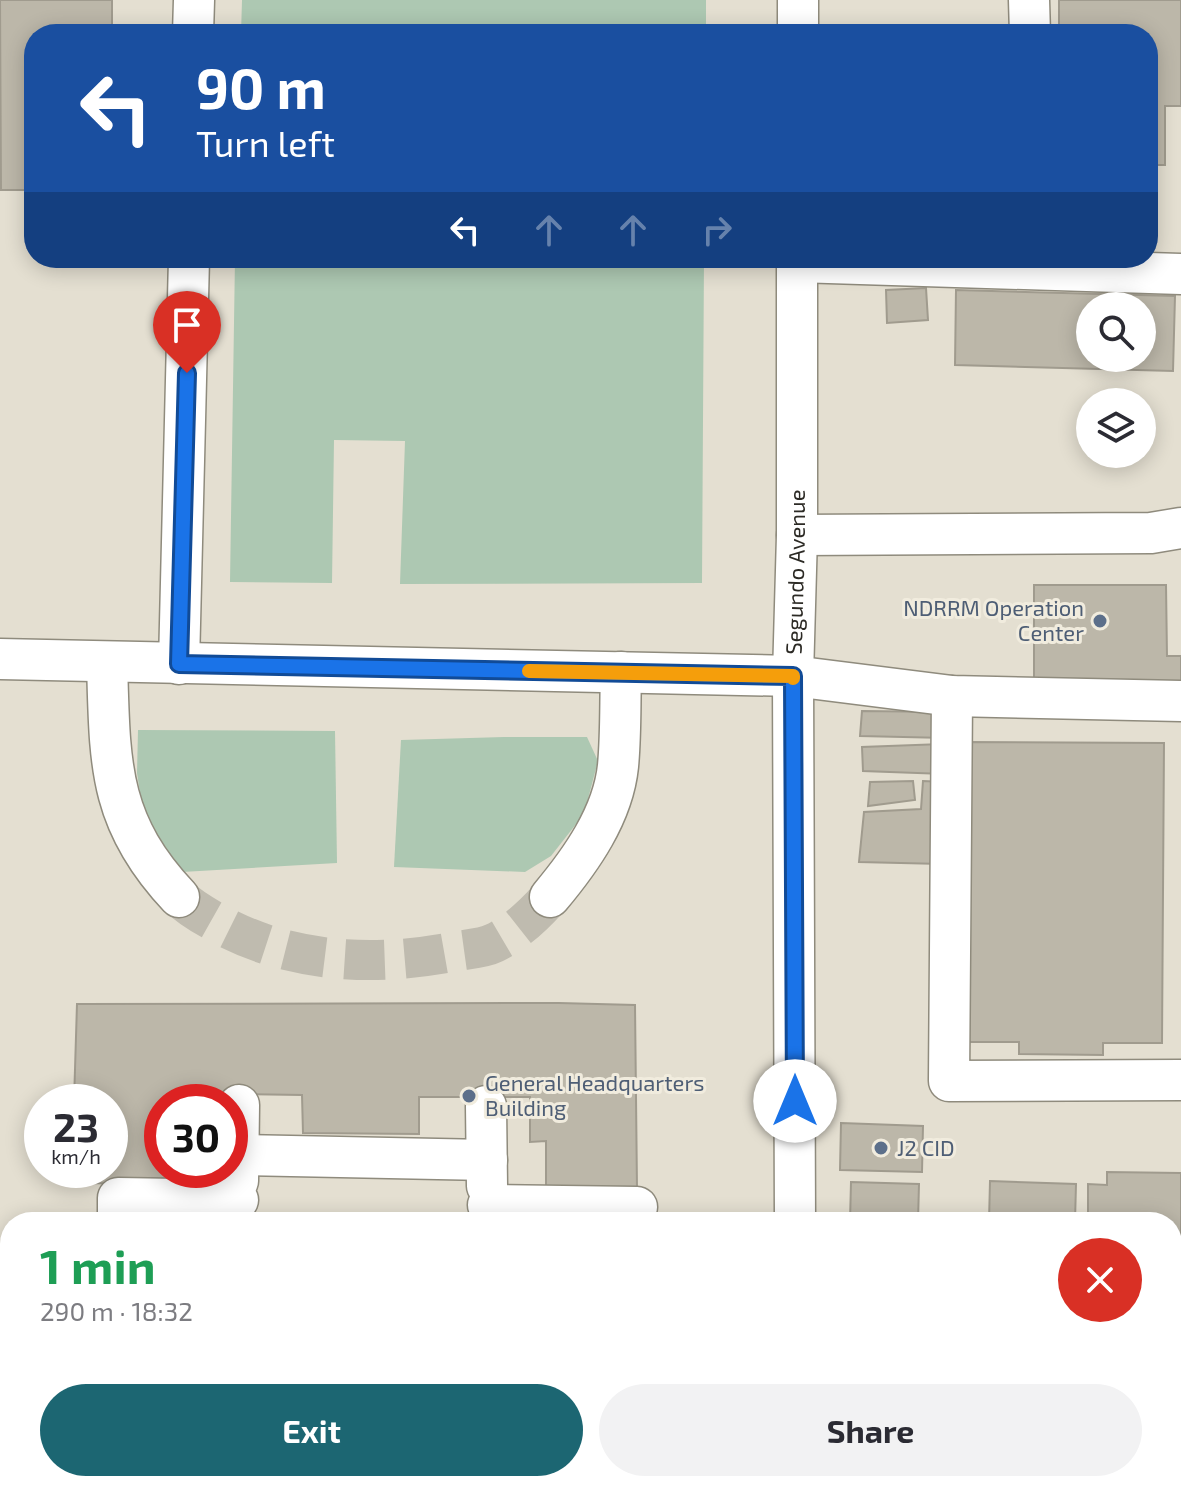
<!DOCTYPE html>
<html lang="en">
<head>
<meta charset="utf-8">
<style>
	body { margin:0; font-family:"Exo 2",sans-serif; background:#f2f2f3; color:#2b2b33; height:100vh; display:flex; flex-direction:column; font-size:30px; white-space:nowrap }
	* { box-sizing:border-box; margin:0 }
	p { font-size:26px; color:#7c7c81 }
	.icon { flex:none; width:44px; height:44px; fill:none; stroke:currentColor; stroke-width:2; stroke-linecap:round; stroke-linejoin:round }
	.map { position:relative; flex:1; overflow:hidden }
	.details { position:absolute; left:0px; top:1212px; width:1182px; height:280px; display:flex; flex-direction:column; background:#fff; border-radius:32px 32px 0 0; box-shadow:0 4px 20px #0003 }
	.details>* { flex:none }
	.guide { position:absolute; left:24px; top:24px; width:1134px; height:244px; border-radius:32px; box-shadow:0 4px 20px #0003; background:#1a4fa0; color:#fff; overflow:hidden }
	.tools { position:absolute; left:1076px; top:292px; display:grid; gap:16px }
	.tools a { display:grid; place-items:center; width:80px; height:80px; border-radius:50%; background:#fff; box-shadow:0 4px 20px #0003; font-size:40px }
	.speed { position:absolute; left:24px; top:1084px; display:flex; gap:16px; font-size:40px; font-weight:700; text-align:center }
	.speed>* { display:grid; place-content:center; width:104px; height:104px; border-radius:50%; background:#fff; box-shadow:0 4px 20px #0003; line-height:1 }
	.speed small { font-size:20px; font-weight:400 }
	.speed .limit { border:12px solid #d22; background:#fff; color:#111 }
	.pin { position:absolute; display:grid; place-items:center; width:68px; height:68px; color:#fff; margin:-82px -34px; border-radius:50% 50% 50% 0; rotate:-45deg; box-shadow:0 0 8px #0007 }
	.pin .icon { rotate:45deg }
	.me { position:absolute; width:88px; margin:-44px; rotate:0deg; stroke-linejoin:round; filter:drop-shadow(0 0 6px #0008) }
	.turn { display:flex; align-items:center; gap:28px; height:168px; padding:0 40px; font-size:36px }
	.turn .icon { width:104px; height:104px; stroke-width:2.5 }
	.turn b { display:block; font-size:56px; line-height:68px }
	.lanes { display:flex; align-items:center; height:76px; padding:0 40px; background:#0003; justify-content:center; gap:40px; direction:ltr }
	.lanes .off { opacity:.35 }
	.round { display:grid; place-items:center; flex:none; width:84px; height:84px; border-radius:42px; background:#f2f2f3 }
	.head { display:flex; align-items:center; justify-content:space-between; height:136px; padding:0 40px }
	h1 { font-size:48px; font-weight:700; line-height:60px; color:#1e9e55 }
	.primary-button { display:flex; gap:16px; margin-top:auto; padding:16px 40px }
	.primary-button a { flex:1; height:92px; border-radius:48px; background:#1c6672; color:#fff; font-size:32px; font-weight:700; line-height:92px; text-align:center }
	.primary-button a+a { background:#f2f2f3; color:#2b2b33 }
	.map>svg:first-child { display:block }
</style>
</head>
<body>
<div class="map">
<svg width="1181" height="1492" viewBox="0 0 1181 1492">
	<rect width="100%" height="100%" fill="#e4dfd1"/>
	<g fill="#adc8b2">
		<polygon points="242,0 706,0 706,34 241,34"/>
		<polygon points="235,258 704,258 702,583 400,584 405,441 334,440 332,583 230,582"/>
		<polygon points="138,730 335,731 337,863 182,872 143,813 137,773"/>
		<polygon points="504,737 587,737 598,761 584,814 551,856 525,872 394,867 401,740"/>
	</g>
	<g fill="#bcb7a9" stroke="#a09b8e" stroke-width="2" fill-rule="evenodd">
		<polygon points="0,0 112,0 112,34 34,34 34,190 1,190"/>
		<polygon points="1059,0 1181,0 1181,106 1165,106 1165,165 1148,165 1148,34 1059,34"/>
		<polygon points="926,288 928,320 887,323 886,290"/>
		<path d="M956,290L1175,296L1173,371L955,365ZM1090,306H1142V358H1090Z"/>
		<polygon points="1034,585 1166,585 1167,656 1181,656 1181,685 1034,685"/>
		<polygon points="862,711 946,712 946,738 860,736"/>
		<polygon points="966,742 1164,743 1162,1043 1103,1043 1103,1055 1019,1054 1019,1042 965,1042"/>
		<polygon points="942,744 944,774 863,771 862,747"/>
		<polygon points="913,781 915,800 868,806 870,782"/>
		<polygon points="923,781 944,782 942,864 859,862 864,812 921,809"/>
		<polygon points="559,1003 635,1005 637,1189 546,1189 546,1141 530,1142 530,1097 419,1097 419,1134 303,1133 302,1095 186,1093 186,1102 162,1102 162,1170 166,1170 166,1184 71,1183 71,1170 110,1170 110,1102 74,1102 77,1004"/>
		<polygon points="841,1123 923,1126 922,1172 840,1170"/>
		<polygon points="1107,1172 1181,1173 1181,1256 1172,1256 1172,1222 1088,1222 1088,1184 1107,1185"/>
		<polygon points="990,1181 1076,1184 1075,1222 989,1222"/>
		<polygon points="851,1182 919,1184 918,1222 850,1222"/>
		<rect x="1172" y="1336" width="9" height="61"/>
	</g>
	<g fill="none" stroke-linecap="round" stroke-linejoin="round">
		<path stroke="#bfbbaf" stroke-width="40" stroke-dasharray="40 20" stroke-linecap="butt" d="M179,897C191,909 205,916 219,924C290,963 374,967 452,952C465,949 482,949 494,943C515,933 535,914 550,897"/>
		<g stroke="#8f8b7d" stroke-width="43">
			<g id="minor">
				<polyline points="1029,0 1030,34"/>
				<polyline points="193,34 194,0"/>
				<polyline points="798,34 798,0"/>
				<polyline points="797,262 1181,274"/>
				<polyline points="797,535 1151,533 1181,528"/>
				<polyline points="0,659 793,676 952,696 1181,701"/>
				<path d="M107,662C110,761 107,821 179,897"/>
				<polyline points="179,664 189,258"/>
				<polyline points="952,696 949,1081 1181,1080"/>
				<path d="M550,897C581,860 613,815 618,766C621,735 620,703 621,672"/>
				<polyline points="486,1106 487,1186"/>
				<polyline points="238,1155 487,1160"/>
				<polyline points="238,1181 239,1105"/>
				<polyline points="488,1205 637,1207"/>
				<polyline points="118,1222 118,1198 238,1200"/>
				<path id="s1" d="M795,1222L793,676L797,535V258"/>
				<polyline points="0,1445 10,1445"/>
				<polyline points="1172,1446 1181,1446"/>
				<polyline points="796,1482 796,1492"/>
				<polyline points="254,1492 254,1482"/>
				<polyline points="302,1492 303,1482"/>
			</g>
		</g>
		<use href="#minor" stroke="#fff" stroke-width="40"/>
	</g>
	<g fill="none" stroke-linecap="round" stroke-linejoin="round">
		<g stroke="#114b97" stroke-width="20">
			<polyline id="route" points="187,373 179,664 793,676 795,1101"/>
		</g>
		<use href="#route" stroke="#1a73e8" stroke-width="14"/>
		<polyline stroke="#f59e0b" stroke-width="14" points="529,671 793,676 793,678"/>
	</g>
	<g fill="#5c6f8a" stroke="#f1ecde" stroke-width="3">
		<circle cx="1100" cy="621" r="8"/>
		<circle cx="469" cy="1096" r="8"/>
		<circle cx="881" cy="1148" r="8"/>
	</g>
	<g text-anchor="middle" stroke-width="6" stroke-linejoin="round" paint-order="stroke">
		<g font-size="22" fill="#2c2a25" stroke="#f1ecde">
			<text dy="8" stroke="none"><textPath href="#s1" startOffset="650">Segundo Avenue</textPath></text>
		</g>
		<g font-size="22" fill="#4e5e75" stroke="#f1ecde" text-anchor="start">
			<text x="1084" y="616" text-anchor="end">NDRRM Operation<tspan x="1084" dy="25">Center</tspan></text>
			<text x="485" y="1091">General Headquarters<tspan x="485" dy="25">Building</tspan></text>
			<text x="897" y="1156">J2 CID</text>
		</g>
	</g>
</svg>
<div class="tools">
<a><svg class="icon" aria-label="search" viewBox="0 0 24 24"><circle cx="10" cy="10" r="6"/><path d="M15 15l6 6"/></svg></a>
<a><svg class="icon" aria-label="layers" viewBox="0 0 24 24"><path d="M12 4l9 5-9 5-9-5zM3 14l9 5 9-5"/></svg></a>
</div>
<div class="speed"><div>23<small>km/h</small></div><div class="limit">30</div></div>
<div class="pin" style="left:187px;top:373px;background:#d93025"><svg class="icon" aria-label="arrive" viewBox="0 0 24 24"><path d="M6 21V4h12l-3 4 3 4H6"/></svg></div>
<svg class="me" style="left:795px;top:1101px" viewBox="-20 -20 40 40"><circle r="19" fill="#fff"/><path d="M0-13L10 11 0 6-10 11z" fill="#1a73e8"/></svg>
<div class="guide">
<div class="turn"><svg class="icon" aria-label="left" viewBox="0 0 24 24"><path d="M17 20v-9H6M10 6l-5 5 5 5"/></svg><div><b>90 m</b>Turn left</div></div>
<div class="lanes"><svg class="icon" aria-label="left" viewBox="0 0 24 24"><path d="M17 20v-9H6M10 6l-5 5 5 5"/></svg><svg class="icon off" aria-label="ahead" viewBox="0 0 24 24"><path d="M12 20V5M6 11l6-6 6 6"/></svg><svg class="icon off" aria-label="ahead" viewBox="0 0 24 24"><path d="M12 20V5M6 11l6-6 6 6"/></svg><svg class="icon off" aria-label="right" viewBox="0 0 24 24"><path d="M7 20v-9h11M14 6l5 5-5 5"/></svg></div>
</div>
<section class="details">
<div class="head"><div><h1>1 min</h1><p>290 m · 18:32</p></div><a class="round" style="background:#d93025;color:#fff"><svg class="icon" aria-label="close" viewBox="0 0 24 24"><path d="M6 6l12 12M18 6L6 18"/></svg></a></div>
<div class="primary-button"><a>Exit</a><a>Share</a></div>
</section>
</div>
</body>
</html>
